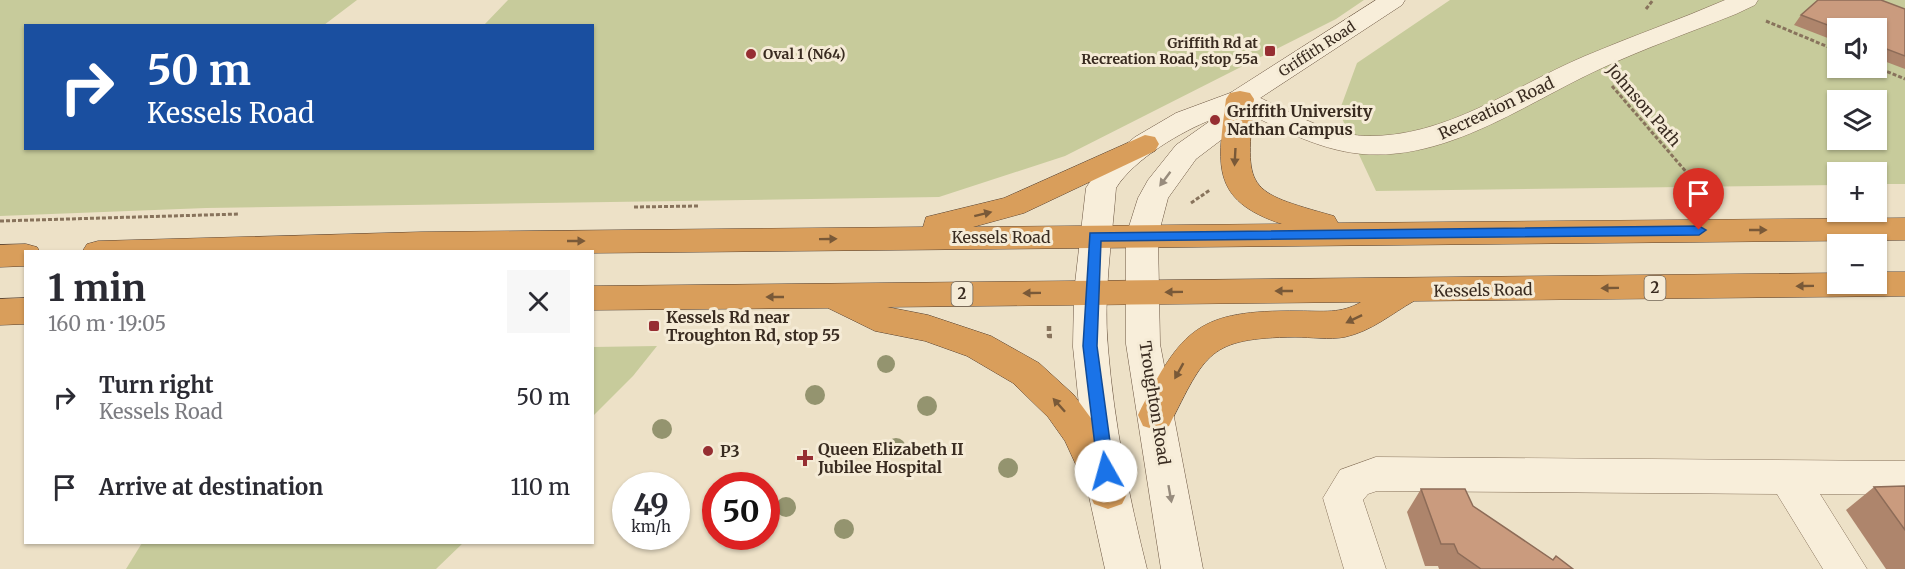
<!DOCTYPE html>
<html lang="en">
<head>
<meta charset="utf-8">
<style>
	body { margin:0; font-family:Merriweather,serif; background:#f7f7f7; color:#2b2b33; height:100vh; display:flex; flex-direction:column; font-size:22px; white-space:nowrap }
	* { box-sizing:border-box; margin:0 }
	p { font-size:20px; color:#7c7c81 }
	.icon { flex:none; width:33px; height:33px; fill:none; stroke:currentColor; stroke-width:2; stroke-linecap:round; stroke-linejoin:round }
	.map { position:relative; flex:1; overflow:hidden }
	.sheet { position:absolute; left:24px; top:250px; width:570px; height:294px; display:flex; flex-direction:column; background:#fff; border-radius:0px; box-shadow:0 2px 4px #0004 }
	.sheet>* { flex:none }
	.guide { position:absolute; left:24px; top:24px; width:570px; height:126px; border-radius:0px; box-shadow:0 2px 4px #0004; background:#1a4fa0; color:#fff; overflow:hidden }
	.controls { position:absolute; left:1827px; top:18px; display:grid; gap:12px }
	.controls a { display:grid; place-items:center; width:60px; height:60px; border-radius:0px; background:#fff; box-shadow:0 2px 4px #0004; font-size:30px }
	.speed { position:absolute; left:612px; top:472px; display:flex; gap:12px; font-size:30px; font-weight:700; text-align:center }
	.speed>* { display:grid; place-content:center; width:78px; height:78px; border-radius:50%; background:#fff; box-shadow:0 2px 4px #0004; line-height:1 }
	.speed small { font-size:15px; font-weight:400 }
	.speed .limit { border:9px solid #d22; background:#fff; color:#111 }
	.pin { position:absolute; display:grid; place-items:center; width:51px; height:51px; color:#fff; margin:-62px -26px; border-radius:50% 50% 50% 0; rotate:-45deg; box-shadow:0 0 6px #0007 }
	.pin .icon { rotate:45deg }
	.me { position:absolute; width:66px; margin:-33px; rotate:353deg; stroke-linejoin:round; filter:drop-shadow(0 0 4px #0008) }
	.turn { display:flex; align-items:center; gap:21px; height:126px; padding:0 24px; font-size:27px }
	.turn .icon { width:78px; height:78px; stroke-width:2.5 }
	.turn b { display:block; font-size:42px; line-height:51px }
	.round { display:grid; place-items:center; flex:none; width:63px; height:63px; border-radius:0px; background:#f7f7f7 }
	.summary { display:flex; align-items:center; justify-content:space-between; height:102px; padding:0 24px }
	h1 { font-size:36px; font-weight:700; line-height:45px }
	ul { padding:0; list-style:none }
	li { display:flex; align-items:center; gap:18px; height:90px; padding:0 24px }
	li div { flex:1 }
	li b { display:block; font-size:22px }
	li em { font-style:normal }
	.map>svg:first-child { display:block }
</style>
</head>
<body>
<div class="map">
<svg width="1905" height="569" viewBox="0 0 1905 569">
	<rect width="100%" height="100%" fill="#ede1c7"/>
	<g fill="#c7cb9b" fill-rule="evenodd">
		<polygon points="0,0 357,0 324,25 26,26 26,148 592,148 592,26 484,25 508,0 1364,0 1336,19 1065,156 939,197 206,208 0,216"/>
		<path d="M1450,0H1905V184H1877L1876,172H1838L1837,185L1376,191L1339,112L1357,63ZM1838,28H1876V68H1838ZM1838,100H1876V140H1838Z"/>
		<polygon points="657,346 633,376 593,416 593,347"/>
		<polygon points="142,543 463,543 436,569 126,569"/>
	</g>
	<g fill="none" stroke-linecap="round" stroke-linejoin="round">
		<g stroke="#88735c" stroke-width="1">
			<g id="street">
				<path d="M1725,0H1758L1755,5L1736,14C1691,32 1645,48 1600,69C1526,103 1448,161 1362,154C1315,150 1272,124 1230,105L1226,99L1230,93L1240,91L1250,93C1285,109 1325,134 1365,136C1446,138 1514,86 1585,56C1632,36 1679,20 1725,0Z"/>
				<polygon points="1376,457 1905,461 1905,495 1820,494 1867,569 1823,569 1777,494 1377,491 1368,494 1363,500 1386,569 1344,569 1323,498 1340,470"/>
			</g>
		</g>
		<g stroke="#6a5440" stroke-width="1">
			<path id="secondary" d="M1376,0H1405L1402,5L1251,104L1233,131L1196,159L1168,198L1158,236L1160,344L1203,569H1161L1126,344V236L1138,198L1148,180L1176,145L1213,119C1182,131 1134,159 1116,188C1112,241 1103,295 1108,348C1114,423 1129,497 1147,569H1105L1088,492L1073,347L1074,292L1086,188L1101,165L1135,137L1176,113L1230,93Z"/>
		</g>
		<g stroke="#574130" stroke-width="1">
			<g id="highway">
				<path d="M1240,91L1250,93L1254,99C1245,191 1245,191 1334,216L1338,223L1905,218V240L592,253L82,252L87,244L98,241L421,232L923,227L926,217L1004,198L1145,135L1155,137L1159,144L1155,151L1024,213L973,227L1282,224C1209,200 1218,164 1226,99L1230,93Z"/>
				<polygon points="26,244 37,247 40,252 26,252 26,266 0,267 0,245"/>
				<path d="M1876,272H1905V296L1414,301C1391,314 1372,331 1345,337C1329,340 1311,337 1295,337C1208,338 1206,353 1169,426L1156,430L1143,426L1138,415C1182,328 1198,310 1299,311C1323,311 1341,314 1361,302L887,307L928,315L991,336L1039,363L1074,395L1093,421L1128,492L1122,504L1108,509L1094,504L1065,441L1048,417L1013,383L967,356L925,341L875,331L828,308L592,310V286L1838,273V284H1876Z"/>
				<polygon points="26,298 26,324 0,325 0,299"/>
			</g>
		</g>
		<g stroke="#88735c" stroke-width="3" stroke-dasharray="4 2" stroke-linecap="butt">
			<polyline points="1646,9 1653,0"/>
			<polyline points="1766,21 1838,51"/>
			<polyline points="1876,67 1905,79"/>
			<polyline points="1612,86 1688,174 1700,200"/>
			<polyline points="1191,203 1210,190"/>
			<polyline points="634,207 698,206"/>
			<polyline points="0,221 239,214"/>
		</g>
		<polyline stroke="#88735c" stroke-width="4.5" stroke-dasharray="5 3" stroke-linecap="butt" points="1049,326 1049,336 1055,336"/>
		<use href="#street" fill="#f8eeda" fill-rule="evenodd"/>
		<use href="#secondary" fill="#f8eeda" fill-rule="evenodd"/>
		<use href="#highway" fill="#d99e5b" fill-rule="evenodd"/>
	</g>
	<g fill="#94946f">
		<circle cx="886" cy="364" r="9"/>
		<circle cx="815" cy="395" r="10"/>
		<circle cx="927" cy="406" r="10"/>
		<circle cx="662" cy="429" r="10"/>
		<circle cx="896" cy="448" r="10"/>
		<circle cx="1008" cy="468" r="10"/>
		<circle cx="786" cy="507" r="10"/>
		<circle cx="844" cy="529" r="10"/>
	</g>
	<g fill="#ae856c">
		<polygon points="1905,9 1905,69 1876,58 1876,28 1838,28 1838,42 1794,25 1801,15"/>
		<polygon points="1905,486 1905,569 1886,569 1846,510 1874,487"/>
		<polygon points="1421,489 1473,506 1553,560 1556,556 1573,569 1439,569 1438,566 1425,566 1407,512"/>
	</g>
	<g fill="#ca9b7e" stroke="#8d6c58" stroke-width="1.5">
		<polygon points="1818,0 1881,0 1905,9 1905,56 1876,45 1876,28 1838,28 1838,29 1801,15"/>
		<polygon points="1905,486 1905,530 1874,487"/>
		<polygon points="1421,489 1465,489 1473,506 1553,560 1556,556 1573,569 1481,569 1458,553 1454,544 1441,544"/>
	</g>
	<defs><path id="oneway-solid" d="M-6-.8H1V-3.2L6.5 0L1 3.2V.8H-6Z" transform="scale(1.5)"/></defs>
	<g fill="#795938">
		<use href="#oneway-solid" transform="translate(1235 157) rotate(93)"/>
		<use href="#oneway-solid" transform="translate(983 214) rotate(-14)"/>
		<use href="#oneway-solid" transform="translate(1758 230)"/>
		<use href="#oneway-solid" transform="translate(828 239) rotate(-1)"/>
		<use href="#oneway-solid" transform="translate(576 241)"/>
		<use href="#oneway-solid" transform="translate(1805 286) rotate(179)"/>
		<use href="#oneway-solid" transform="translate(1610 288) rotate(179)"/>
		<use href="#oneway-solid" transform="translate(1284 291) rotate(180)"/>
		<use href="#oneway-solid" transform="translate(1174 292) rotate(179)"/>
		<use href="#oneway-solid" transform="translate(1032 293) rotate(179)"/>
		<use href="#oneway-solid" transform="translate(775 297) rotate(180)"/>
		<use href="#oneway-solid" transform="translate(1354 319) rotate(154)"/>
		<use href="#oneway-solid" transform="translate(1179 371) rotate(119)"/>
		<use href="#oneway-solid" transform="translate(1059 405) rotate(-132)"/>
	</g>
	<g fill="#988c7d">
		<use href="#oneway-solid" transform="translate(1165 179) rotate(127)"/>
		<use href="#oneway-solid" transform="translate(1170 494) rotate(80)"/>
	</g>
	<polygon fill="#1a73e8" stroke="#114b97" stroke-width="1.5" points="1699,226 1706,230 1699,235 1101,241 1097,346 1114,471 1111,476 1100,476 1098,471 1083,346 1090,233"/>
	<g fill="#962e32" stroke="#f5ebd6" stroke-width="2">
		<rect x="1264" y="45" width="12" height="12" rx="3"/>
		<circle cx="751" cy="54" r="6"/>
		<circle cx="1215" cy="120" r="6"/>
		<rect x="648" y="320" width="12" height="12" rx="3"/>
		<circle cx="708" cy="451" r="6"/>
		<path d="M802 449h6v6h6v6h-6v6h-6v-6h-6v-6h6z"/>
	</g>
	<g text-anchor="middle" stroke-width="6" stroke-linejoin="round" paint-order="stroke">
		<g font-size="14" font-weight="bold" fill="#392b20" stroke="#f5ebd6" text-anchor="end">
			<text x="1258" y="48">Griffith Rd at<tspan x="1258" dy="16">Recreation Road, stop 55a</tspan></text>
			<text x="763" y="59" text-anchor="start">Oval 1 (N64)</text>
		</g>
		<g font-size="14" fill="#392b20" stroke="#f5ebd6">
			<text transform="translate(1317 49) rotate(-33)" y="5">Griffith Road</text>
		</g>
		<g fill="#f5ebd6" stroke="#716557" stroke-width="1.5">
			<rect x="1644.5" y="276" width="21" height="24" rx="4.5"/>
			<rect x="951.5" y="282" width="21" height="24" rx="4.5"/>
		</g>
		<g font-size="15" font-weight="bold" fill="#392b20">
			<text x="1655" y="293">2</text>
			<text x="962" y="299">2</text>
		</g>
		<g font-size="16" fill="#392b20" stroke="#f5ebd6">
			<text transform="translate(1644 105) rotate(49)" y="6">Johnson Path</text>
			<text transform="translate(1496 108) rotate(-25)" y="6">Recreation Road</text>
			<text x="1001" y="243">Kessels Road</text>
			<text transform="translate(1483 290) rotate(-1)" y="6">Kessels Road</text>
			<text transform="translate(1155 403) rotate(81)" y="6">Troughton Road</text>
		</g>
		<g font-size="16" font-weight="bold" fill="#392b20" stroke="#f5ebd6" text-anchor="start">
			<text x="1227" y="117">Griffith University<tspan x="1227" dy="18">Nathan Campus</tspan></text>
			<text x="666" y="323">Kessels Rd near<tspan x="666" dy="18">Troughton Rd, stop 55</tspan></text>
			<text x="818" y="455">Queen Elizabeth II<tspan x="818" dy="18">Jubilee Hospital</tspan></text>
			<text x="720" y="457">P3</text>
		</g>
	</g>
</svg>
<div class="controls">
<a><svg class="icon" aria-label="sound" viewBox="0 0 24 24"><path d="M4 9h4l5-4v14l-5-4H4zM17 9q2 3 0 6"/></svg></a>
<a><svg class="icon" aria-label="layers" viewBox="0 0 24 24"><path d="M12 4l9 5-9 5-9-5zM3 14l9 5 9-5"/></svg></a>
<a>+</a>
<a>−</a>
</div>
<div class="speed"><div>49<small>km/h</small></div><div class="limit">50</div></div>
<div class="pin" style="left:1699px;top:230px;background:#d93025"><svg class="icon" aria-label="arrive" viewBox="0 0 24 24"><path d="M6 21V4h12l-3 4 3 4H6"/></svg></div>
<svg class="me" style="left:1106px;top:471px" viewBox="-20 -20 40 40"><circle r="19" fill="#fff"/><path d="M0-13L10 11 0 6-10 11z" fill="#1a73e8"/></svg>
<div class="guide">
<div class="turn"><svg class="icon" aria-label="right" viewBox="0 0 24 24"><path d="M7 20v-9h11M14 6l5 5-5 5"/></svg><div><b>50 m</b>Kessels Road</div></div>
</div>
<section class="sheet">
<div class="summary"><div><h1>1 min</h1><p>160 m · 19:05</p></div><a class="round"><svg class="icon" aria-label="close" viewBox="0 0 24 24"><path d="M6 6l12 12M18 6L6 18"/></svg></a></div>
<ul>
<li><svg class="icon" aria-label="right" viewBox="0 0 24 24"><path d="M7 20v-9h11M14 6l5 5-5 5"/></svg><div><b>Turn right</b><p>Kessels Road</p></div><em>50 m</em></li>
<li><svg class="icon" aria-label="arrive" viewBox="0 0 24 24"><path d="M6 21V4h12l-3 4 3 4H6"/></svg><div><b>Arrive at destination</b></div><em>110 m</em></li>
</ul>
</section>
</div>
</body>
</html>
